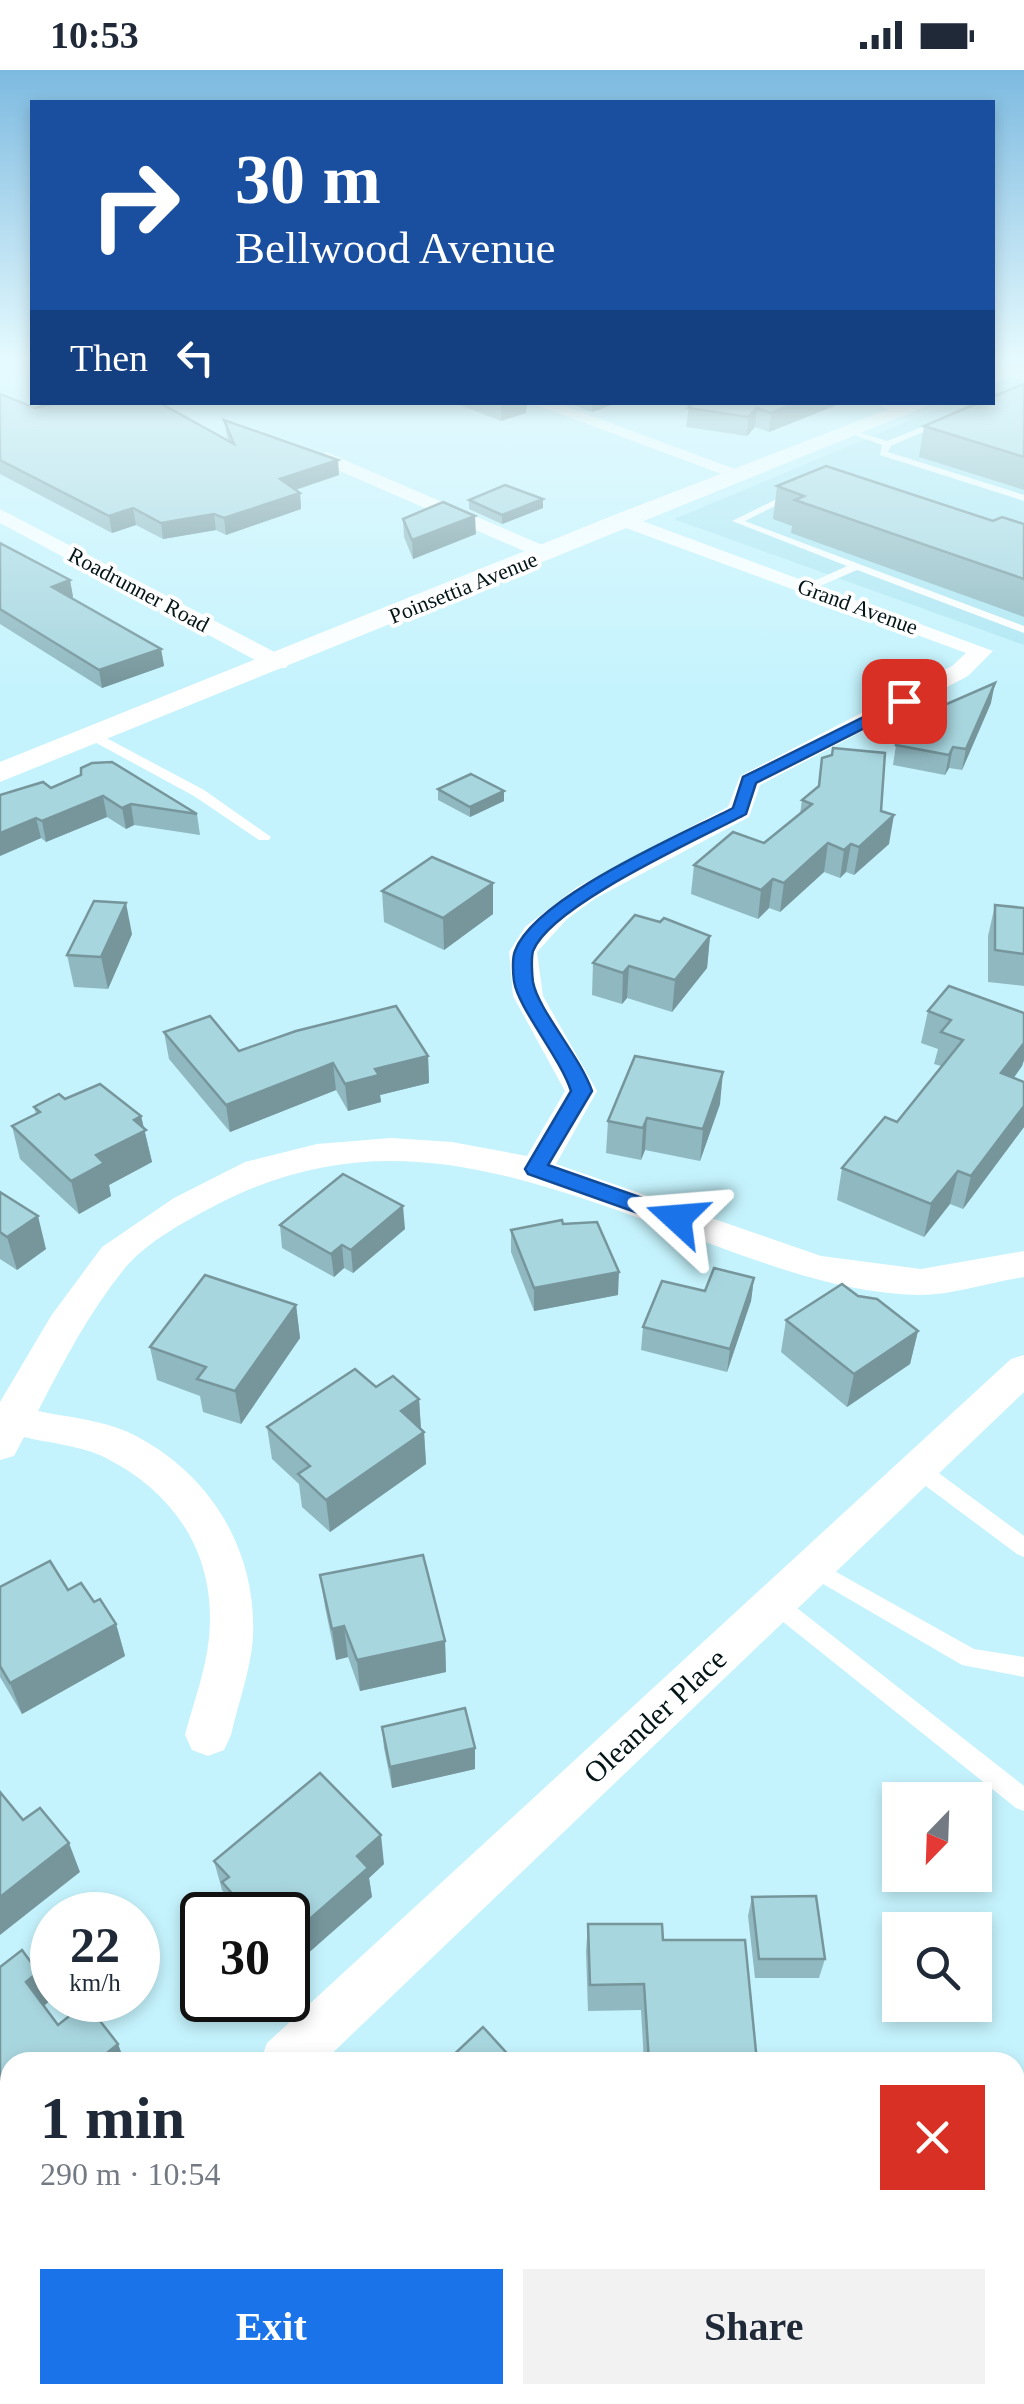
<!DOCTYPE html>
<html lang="en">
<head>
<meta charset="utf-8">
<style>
	body { margin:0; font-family:Georgia,serif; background:#f2f2f3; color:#1f2937; height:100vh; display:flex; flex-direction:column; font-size:38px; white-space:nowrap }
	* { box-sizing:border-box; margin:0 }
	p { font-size:32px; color:#747a83 }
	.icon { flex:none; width:55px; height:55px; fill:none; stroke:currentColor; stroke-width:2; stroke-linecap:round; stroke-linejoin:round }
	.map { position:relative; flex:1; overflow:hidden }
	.panel { position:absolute; left:0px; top:1982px; width:1025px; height:352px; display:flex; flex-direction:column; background:#fff; border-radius:30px 30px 0 0; box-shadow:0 5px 15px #0003 }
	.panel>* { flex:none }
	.hud { position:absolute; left:30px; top:30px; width:965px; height:305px; border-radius:0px; box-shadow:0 5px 15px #0003; background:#1a4fa0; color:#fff; overflow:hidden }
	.needle { width:65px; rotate:203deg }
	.fabs { position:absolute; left:882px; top:1712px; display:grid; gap:20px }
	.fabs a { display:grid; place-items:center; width:110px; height:110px; border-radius:0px; background:#fff; box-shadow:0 5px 15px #0003; font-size:50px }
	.speed { position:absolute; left:30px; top:1822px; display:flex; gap:20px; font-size:50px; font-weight:700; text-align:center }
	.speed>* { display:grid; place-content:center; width:130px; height:130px; border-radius:50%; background:#fff; box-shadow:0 5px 15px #0003; line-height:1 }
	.speed small { font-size:25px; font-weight:400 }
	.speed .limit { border:5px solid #111; border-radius:15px; background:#fff; color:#111 }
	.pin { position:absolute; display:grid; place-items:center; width:85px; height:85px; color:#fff; margin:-42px; border-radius:20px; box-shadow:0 5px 15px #0006 }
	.me { position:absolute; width:110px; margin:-55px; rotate:289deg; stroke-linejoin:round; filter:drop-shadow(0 0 8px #0008) }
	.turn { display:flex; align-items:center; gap:35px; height:210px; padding:0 40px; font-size:45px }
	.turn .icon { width:130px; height:130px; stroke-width:2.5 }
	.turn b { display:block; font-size:70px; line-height:85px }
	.then { display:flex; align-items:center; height:95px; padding:0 40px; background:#0003; gap:20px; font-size:38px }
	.round { display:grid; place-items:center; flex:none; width:105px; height:105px; border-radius:0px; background:#f2f2f3 }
	.summary { display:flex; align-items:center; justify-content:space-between; height:170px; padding:0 40px }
	h1 { font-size:60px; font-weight:600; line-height:75px }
	.action { display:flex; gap:20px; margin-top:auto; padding:20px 40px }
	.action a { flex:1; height:115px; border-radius:0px; background:#1a73e8; color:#fff; font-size:40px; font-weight:600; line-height:115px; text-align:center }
	.action a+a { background:#f2f2f3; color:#1f2937 }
	.status { display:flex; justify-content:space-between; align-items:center; height:70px; padding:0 50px; background:#fff; direction:ltr }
	.status svg { height:28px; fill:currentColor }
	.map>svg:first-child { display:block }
</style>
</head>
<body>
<div class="status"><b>10:53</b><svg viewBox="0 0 49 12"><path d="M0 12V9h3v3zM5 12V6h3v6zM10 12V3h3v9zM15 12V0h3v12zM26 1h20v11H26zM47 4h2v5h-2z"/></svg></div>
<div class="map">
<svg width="1024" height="2334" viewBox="0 0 1024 2334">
	<rect width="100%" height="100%" fill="#c5f3fd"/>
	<polygon fill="#b0e7f3" points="1024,302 1024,575 674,449 952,333 992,332 993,315"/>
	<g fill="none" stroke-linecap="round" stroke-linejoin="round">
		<g fill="#fff" fill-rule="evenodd">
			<polygon points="1004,300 1024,304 1024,310 1001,304"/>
			<polygon points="939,350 946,352 891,376 888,382 1024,425 1024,431 880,385 882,375 848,363 852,360 887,371"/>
			<polygon points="793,421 801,423 745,451 1024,556 1024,563 857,500 811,520 803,520 803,516 847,496 732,451"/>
			<polygon points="89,663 97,663 204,720 271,767 269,770 259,770 194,726 89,669"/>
			<polygon points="918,1391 925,1393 1024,1466 1024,1487 1017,1484 911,1405 908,1399 911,1393"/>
			<polygon points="813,1489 974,1579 1024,1587 1024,1607 962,1595 806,1504 802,1498 806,1492"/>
			<polygon points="775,1524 783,1527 1024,1716 1024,1741 1016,1738 767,1539 764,1533 767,1527"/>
			<polygon points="457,2325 490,2325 494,2334 461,2334"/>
		</g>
		<g fill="#fff" fill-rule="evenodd">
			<polygon points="528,332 554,332 748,404 732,408"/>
			<polygon points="870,332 897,332 914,341 905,346"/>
			<polygon points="326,382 554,480 557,484 540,488 319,392 317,388"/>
			<polygon points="0,439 286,588 289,593 286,598 270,598 0,453"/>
			<path d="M615,446H629L993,581L968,606L760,715L749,747L596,828L567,849L537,882L543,926L597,1021L556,1094L821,1186L921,1199L1024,1181V1207C991,1212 953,1225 919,1225C830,1223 746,1186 664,1157C508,1101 376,1053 218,1134C189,1149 146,1172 125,1198C89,1242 64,1291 38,1341C67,1347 101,1350 128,1362C208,1400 257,1478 253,1567C251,1599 238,1634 231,1665L224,1680L208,1686L192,1680L185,1665C193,1634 206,1600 209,1568C217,1487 177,1424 106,1388C83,1376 49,1373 24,1367L14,1386L0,1390V1332L51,1246L102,1177L174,1128L245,1092L317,1074L391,1068L452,1072L527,1086L565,1021L513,926L509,882L525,857L577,817L728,737L740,706L952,596L966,583L615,454Z"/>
			<polygon points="1024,1285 1024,1322 323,1992 260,1992 267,1973 1011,1289"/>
			<polygon points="10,2223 10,2287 0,2291 0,2227"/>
		</g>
		<g fill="#fff" fill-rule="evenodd">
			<polygon points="1024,289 1024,301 992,312 992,299"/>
			<polygon points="907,332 937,332 0,712 0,692 614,445"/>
		</g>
	</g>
	<g fill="#90b8c0">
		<polygon points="1024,314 1024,420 919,387 924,356"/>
		<polygon points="0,324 35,338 228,371 224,350 339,405 296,420 300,423 301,439 226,465 216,460 163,469 136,455 112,463 0,404"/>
		<polygon points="451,332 527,332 526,343 501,351"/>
		<polygon points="566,332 620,332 592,342"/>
		<polygon points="676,332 844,332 769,362 755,357 747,366 686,357 689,337"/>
		<polygon points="777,416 993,451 1024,454 1024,547 791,463 792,456 773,449"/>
		<polygon points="543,429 543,438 502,454 469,439 469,430"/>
		<polygon points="403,449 476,464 413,489 404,467"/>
		<polygon points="0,473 70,510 73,527 72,528 161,579 164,596 102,618 0,554"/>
		<polygon points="991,633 962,700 949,698 945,705 893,695 896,675"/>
		<polygon points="81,705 197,744 200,765 134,755 126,759 107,747 46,772 41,768 0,786 51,718"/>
		<polygon points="438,719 504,721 504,731 470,747 438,730"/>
		<polygon points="802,730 881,741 889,774 854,805 846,802 840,808 824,802 780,842 769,838 758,849 691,824 694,795 764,773 800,744"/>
		<polygon points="493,813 493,844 444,880 384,852 382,821"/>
		<polygon points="995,835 1024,838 1024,916 988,912 988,866"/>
		<polygon points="132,864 108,919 74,917 67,885"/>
		<polygon points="710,866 707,898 672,942 627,928 622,934 592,925 593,893"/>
		<polygon points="928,941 1024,943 1024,990 1022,996 1014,1008 1024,1012 1024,1057 963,1139 950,1134 924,1167 837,1130 842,1098 897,1052 941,996 934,994 938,979 921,973"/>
		<polygon points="164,962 239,981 428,986 429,1013 380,1025 381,1032 348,1041 336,1020 230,1062 169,989"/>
		<polygon points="65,1029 141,1046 152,1092 109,1115 111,1126 79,1144 20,1089 12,1056 36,1044 34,1037"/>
		<polygon points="720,1034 700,1091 645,1080 641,1090 606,1083 608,1051"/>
		<polygon points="0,1122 46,1179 17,1200 0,1189"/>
		<polygon points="280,1155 405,1159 353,1203 344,1198 334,1207 282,1178"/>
		<polygon points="511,1160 618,1225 534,1241 511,1182"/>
		<polygon points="754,1208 751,1231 727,1302 641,1280 643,1257 705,1221"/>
		<polygon points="296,1235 300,1268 241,1354 203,1342 200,1326 157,1310 150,1277"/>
		<polygon points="786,1250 918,1261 910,1294 847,1337 781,1282"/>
		<polygon points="419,1329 421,1358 424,1362 426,1394 330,1462 302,1437 299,1414 272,1389 267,1357"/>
		<polygon points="320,1505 445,1571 446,1602 360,1621 348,1587 336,1590 325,1537"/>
		<polygon points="0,1517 68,1520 94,1532 116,1554 125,1586 22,1644 0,1607"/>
		<polygon points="382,1657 475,1678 475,1699 392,1718 384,1678"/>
		<polygon points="214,1791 384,1794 369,1808 372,1827 288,1845 233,1845 230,1841 225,1824 222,1820"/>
		<polygon points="752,1827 825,1889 819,1908 755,1908 748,1846"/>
		<polygon points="588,1854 663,1870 757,1992 644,1992 641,1940 588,1941 586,1881"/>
		<polygon points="653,2325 833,2325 842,2334 661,2334"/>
	</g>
	<g fill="#76969c">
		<polygon points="501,332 527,332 526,343 501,351"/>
		<polygon points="593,332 620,332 592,342"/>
		<polygon points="798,332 844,332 769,362 771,343"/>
		<polygon points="757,338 755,357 747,366 748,347"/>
		<polygon points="338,390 339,405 282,424 280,409"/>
		<polygon points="300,423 301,439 226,465 224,448"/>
		<polygon points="543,429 543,438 502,454 502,445"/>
		<polygon points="133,438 136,455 112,463 109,446"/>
		<polygon points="214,444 216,460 163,469 161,453"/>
		<polygon points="475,446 476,464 413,489 412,470"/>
		<polygon points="70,510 73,527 56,534 52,517"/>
		<polygon points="161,579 164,596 102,618 99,600"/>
		<polygon points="995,613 991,633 962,700 966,679"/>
		<polygon points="953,677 949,698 945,705 949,685"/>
		<polygon points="504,721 504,731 470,747 470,737"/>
		<polygon points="103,726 107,747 46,772 42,751"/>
		<polygon points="131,734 134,755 126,759 122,738"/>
		<polygon points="894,745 889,774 854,805 859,777"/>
		<polygon points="36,748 41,768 0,786 0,763"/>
		<polygon points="828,773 824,802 780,842 784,813"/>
		<polygon points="851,774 846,802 840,808 844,780"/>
		<polygon points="773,809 769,838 758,849 761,820"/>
		<polygon points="493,813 493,844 444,880 443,848"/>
		<polygon points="126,833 132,864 108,919 101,887"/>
		<polygon points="710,866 707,898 672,942 675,910"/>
		<polygon points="629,896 627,928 622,934 623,903"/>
		<polygon points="1024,956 1024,990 1022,996 993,1035 1001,1003"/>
		<polygon points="428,986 429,1013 380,1025 381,1032 348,1041 345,1014 375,999"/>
		<polygon points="333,993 336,1020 230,1062 226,1035"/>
		<polygon points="723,1002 720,1034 700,1091 703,1059"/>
		<polygon points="1024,1036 1024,1057 963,1139 971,1106"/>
		<polygon points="141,1046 152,1092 109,1115 111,1126 79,1144 71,1111 134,1050"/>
		<polygon points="647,1048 645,1080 641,1090 643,1058"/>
		<polygon points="958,1101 950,1134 924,1167 931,1134"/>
		<polygon points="403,1136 405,1159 353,1203 351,1180"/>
		<polygon points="38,1146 46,1179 17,1200 7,1167"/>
		<polygon points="342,1175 344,1198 334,1207 331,1184"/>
		<polygon points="619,1202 618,1225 534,1241 534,1218"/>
		<polygon points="754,1208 751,1231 727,1302 730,1279"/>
		<polygon points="296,1235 300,1268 241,1354 235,1321"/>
		<polygon points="918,1261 910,1294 847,1337 854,1304"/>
		<polygon points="419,1329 421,1361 401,1341"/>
		<polygon points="424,1362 426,1394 330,1462 326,1430"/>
		<polygon points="116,1554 125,1586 22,1644 10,1613"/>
		<polygon points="344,1556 348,1587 336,1590 332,1559"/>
		<polygon points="445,1571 446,1602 360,1621 357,1590"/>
		<polygon points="475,1678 475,1699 392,1718 390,1697"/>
		<polygon points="381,1765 384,1794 369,1808 372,1827 288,1901 288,1868 357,1786"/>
		<polygon points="69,1773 80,1802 0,1865 0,1827"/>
		<polygon points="38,1902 51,1930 39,1940 26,1912"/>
		<polygon points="118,1974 125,1992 96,1992"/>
		<polygon points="10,2066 10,2103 0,2111 0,2074"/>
		<polygon points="233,2325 246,2325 244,2334 230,2334"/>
	</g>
	<g fill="#a8d6df" stroke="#76969c" stroke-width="2.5">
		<polygon points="1024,314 1024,387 924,356 980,332 992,332 992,327"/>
		<polygon points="0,324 35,338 58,332 158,332 234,374 224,350 338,390 280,409 300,423 224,448 214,444 161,453 133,438 109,446 0,390"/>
		<polygon points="694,332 798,332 771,343 757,338 748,347 688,338"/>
		<polygon points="826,396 993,451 1002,447 1024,454 1024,509 795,430 804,426 777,416"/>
		<polygon points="505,415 543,429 502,445 469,430"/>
		<polygon points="443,432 475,446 412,470 403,449"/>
		<polygon points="0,473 70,510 52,517 161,579 99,600 0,539"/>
		<polygon points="995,613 966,679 953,677 949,685 896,675 910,650"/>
		<polygon points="833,678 885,683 881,741 894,745 859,777 851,774 844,780 828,773 784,813 773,809 761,820 694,795 733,762 764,773 812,734 802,730 819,716 822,688 832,685"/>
		<polygon points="112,692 197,744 131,734 122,738 103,726 42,751 36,748 0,763 0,725 43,712 51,718 81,705 81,698 92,693"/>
		<polygon points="471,704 504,721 470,737 438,719"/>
		<polygon points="432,787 493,813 443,848 382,821"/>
		<polygon points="94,831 126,833 101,887 67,885"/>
		<polygon points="995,835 1024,838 1024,884 995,880"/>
		<polygon points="635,845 660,852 664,848 710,866 675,910 629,896 623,903 593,893"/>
		<polygon points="949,916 1024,943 1024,973 1001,1003 1024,1012 1024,1036 971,1106 958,1101 931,1134 842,1098 885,1047 897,1052 963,970 941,962 951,950 928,941"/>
		<polygon points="396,936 428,986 375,999 379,1005 345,1014 333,993 226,1035 164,962 210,946 239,981 296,961"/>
		<polygon points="635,986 723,1002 703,1059 647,1048 643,1058 608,1051"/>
		<polygon points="100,1014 141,1046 134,1050 146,1060 96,1085 104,1093 71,1111 12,1056 40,1042 34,1037 59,1024 65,1029"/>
		<polygon points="343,1104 403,1136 351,1180 342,1175 331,1184 280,1155"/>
		<polygon points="0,1122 38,1146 7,1167 0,1162"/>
		<polygon points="562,1150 563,1154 597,1152 619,1202 534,1218 511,1160"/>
		<polygon points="714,1198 754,1208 730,1279 643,1257 662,1211 705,1221"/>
		<polygon points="205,1205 296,1235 235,1321 197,1309 206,1297 150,1277"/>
		<polygon points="842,1214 858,1226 877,1229 918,1261 854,1304 786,1250"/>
		<polygon points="355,1299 376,1317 393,1306 419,1329 401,1341 424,1362 326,1430 298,1404 310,1396 267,1357"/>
		<polygon points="423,1485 445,1571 357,1590 344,1556 332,1559 320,1505"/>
		<polygon points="50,1491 68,1520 81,1513 94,1532 100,1529 116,1554 10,1613 0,1596 0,1517"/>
		<polygon points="465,1638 475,1678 390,1697 382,1657"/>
		<polygon points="320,1703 381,1765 357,1786 368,1798 288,1868 288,1845 251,1845 222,1812 229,1807 214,1791"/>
		<polygon points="0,1722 23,1750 40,1738 69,1773 0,1827"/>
		<polygon points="816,1826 825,1889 759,1889 752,1827"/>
		<polygon points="588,1854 662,1854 663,1870 745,1870 757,1992 649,1992 644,1914 590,1915"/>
		<polygon points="22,1880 38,1902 26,1912 58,1955 86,1933 118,1974 96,1992 10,1992 10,2066 0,2074 0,1897"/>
		<polygon points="483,1957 515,1992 446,1992"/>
		<polygon points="137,2325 233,2325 230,2334 134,2334"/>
		<rect x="349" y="2325" width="65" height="9"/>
		<polygon points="675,2325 833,2325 842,2334 683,2334"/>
	</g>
	<linearGradient id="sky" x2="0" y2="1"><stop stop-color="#7dbae0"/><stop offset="0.47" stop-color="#e5fafe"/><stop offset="1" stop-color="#e5fafe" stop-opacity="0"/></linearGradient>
	<rect width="1024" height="616" fill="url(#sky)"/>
	<path fill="#1a73e8" stroke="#114b97" stroke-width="2.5" d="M904,627L912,631L910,635L756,713L746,744C699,769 551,835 533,881C531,888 532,905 533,912C538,940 580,986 592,1021L548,1095L685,1143V1154H669L528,1104L525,1099L571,1021C560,987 518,938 514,911C513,904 512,888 515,881C535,827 681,765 733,738L743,707Z"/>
	<g text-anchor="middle" stroke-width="8" stroke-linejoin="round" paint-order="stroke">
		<g font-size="22" fill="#041518" stroke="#fff">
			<text transform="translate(463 517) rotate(-22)" y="8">Poinsettia Avenue</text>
			<text transform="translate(139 519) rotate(28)" y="8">Roadrunner Road</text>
			<text transform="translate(858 536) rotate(20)" y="8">Grand Avenue</text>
		</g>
		<g font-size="30" fill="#041518" stroke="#fff">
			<text transform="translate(655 1646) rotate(-43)" y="10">Oleander Place</text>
		</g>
	</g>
</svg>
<div class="fabs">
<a><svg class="needle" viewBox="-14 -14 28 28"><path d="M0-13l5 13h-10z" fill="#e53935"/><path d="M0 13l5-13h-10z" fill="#747a83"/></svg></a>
<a><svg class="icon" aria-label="search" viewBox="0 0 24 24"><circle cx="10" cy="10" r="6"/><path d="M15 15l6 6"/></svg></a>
</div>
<div class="speed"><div>22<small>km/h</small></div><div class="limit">30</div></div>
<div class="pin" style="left:904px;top:631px;background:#d93025"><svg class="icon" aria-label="arrive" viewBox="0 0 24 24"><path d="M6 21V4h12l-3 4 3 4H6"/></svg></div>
<svg class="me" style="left:677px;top:1148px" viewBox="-20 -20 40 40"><path d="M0-17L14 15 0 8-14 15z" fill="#1a73e8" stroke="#fff" stroke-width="4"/></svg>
<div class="hud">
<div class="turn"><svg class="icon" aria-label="right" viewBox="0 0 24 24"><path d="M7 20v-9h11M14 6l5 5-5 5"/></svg><div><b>30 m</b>Bellwood Avenue</div></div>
<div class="then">Then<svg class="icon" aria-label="left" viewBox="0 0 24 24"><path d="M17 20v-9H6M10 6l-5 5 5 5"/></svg></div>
</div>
<section class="panel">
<div class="summary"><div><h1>1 min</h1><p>290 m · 10:54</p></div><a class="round" style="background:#d93025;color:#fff"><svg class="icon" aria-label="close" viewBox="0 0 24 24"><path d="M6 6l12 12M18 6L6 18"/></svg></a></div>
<div class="action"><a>Exit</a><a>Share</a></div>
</section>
</div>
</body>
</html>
